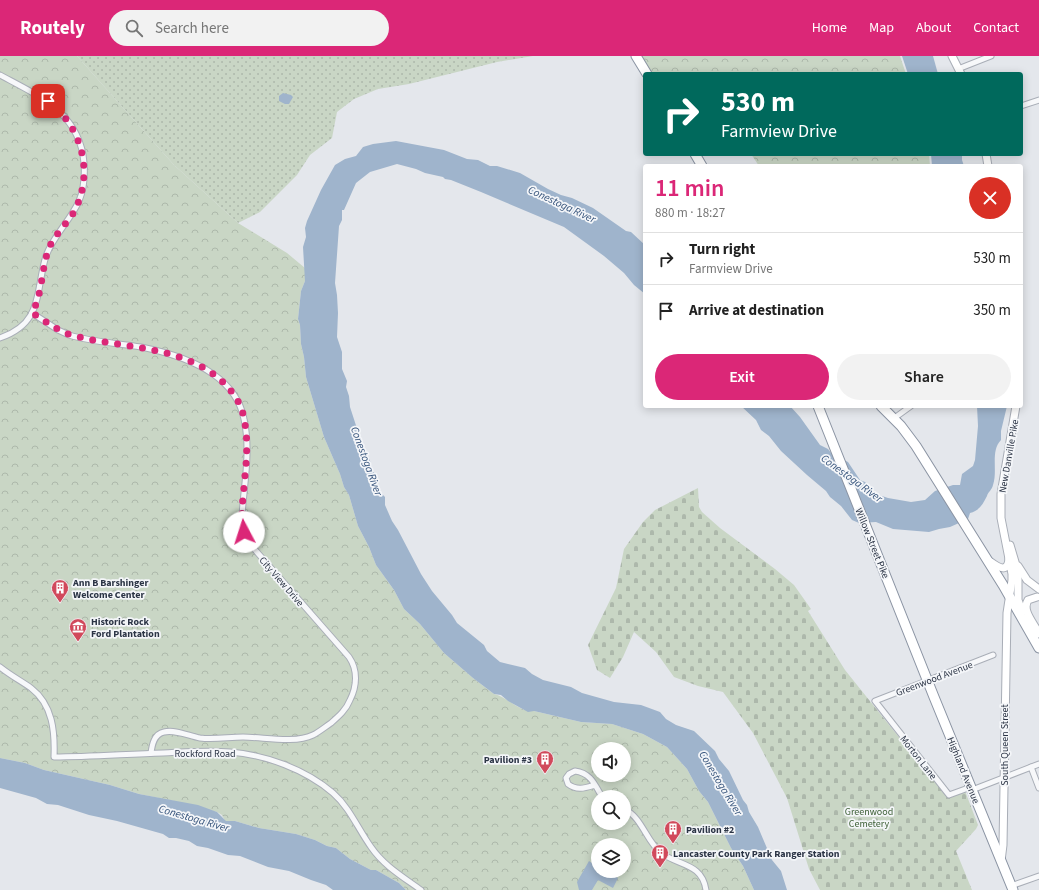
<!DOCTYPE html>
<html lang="en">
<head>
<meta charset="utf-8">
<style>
	body { margin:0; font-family:"Source Sans 3",sans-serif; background:#f2f2f2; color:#222; height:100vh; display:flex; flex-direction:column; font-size:15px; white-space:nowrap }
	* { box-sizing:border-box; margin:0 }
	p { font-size:13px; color:#767676 }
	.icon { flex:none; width:22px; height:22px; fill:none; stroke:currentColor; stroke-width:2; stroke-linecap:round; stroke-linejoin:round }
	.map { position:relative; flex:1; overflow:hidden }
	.details { position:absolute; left:643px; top:108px; width:380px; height:244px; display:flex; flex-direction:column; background:#fff; border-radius:4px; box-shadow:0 2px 10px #0003 }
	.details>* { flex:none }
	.top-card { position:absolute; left:643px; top:16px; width:380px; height:84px; border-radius:4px; box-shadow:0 2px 10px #0003; background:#00695c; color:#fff; overflow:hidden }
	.tools { position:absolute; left:591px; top:686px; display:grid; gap:8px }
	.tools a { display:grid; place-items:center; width:40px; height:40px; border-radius:50%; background:#fff; box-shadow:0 2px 10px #0003; font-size:20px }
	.pin { position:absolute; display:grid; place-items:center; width:34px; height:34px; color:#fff; margin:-17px; border-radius:8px; box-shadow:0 2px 6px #0006 }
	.me { position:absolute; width:44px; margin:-22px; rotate:355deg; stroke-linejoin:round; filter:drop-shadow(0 0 3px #0008) }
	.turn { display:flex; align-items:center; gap:14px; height:84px; padding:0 12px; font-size:18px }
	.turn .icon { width:52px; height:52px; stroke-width:2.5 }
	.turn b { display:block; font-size:28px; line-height:34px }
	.round { display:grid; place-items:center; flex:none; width:42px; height:42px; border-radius:21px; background:#f2f2f2 }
	.headline { display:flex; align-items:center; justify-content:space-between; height:68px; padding:0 12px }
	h1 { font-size:24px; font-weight:600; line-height:30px; color:#db2777 }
	.primary-button { display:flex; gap:8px; margin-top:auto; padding:8px 12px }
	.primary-button a { flex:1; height:46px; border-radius:24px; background:#db2777; color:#fff; font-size:16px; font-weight:600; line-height:46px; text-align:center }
	.primary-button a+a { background:#f2f2f2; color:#222 }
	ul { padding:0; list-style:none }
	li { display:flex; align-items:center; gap:12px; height:52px; padding:0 12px; border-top:1px solid #e0e0e0 }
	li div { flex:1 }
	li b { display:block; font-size:15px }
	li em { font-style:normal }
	header { display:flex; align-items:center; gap:24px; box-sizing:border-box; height:56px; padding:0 20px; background:#db2777; color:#fff }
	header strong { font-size:19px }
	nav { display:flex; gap:22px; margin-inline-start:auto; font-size:14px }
	.search { width:280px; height:36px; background:#f2f2f2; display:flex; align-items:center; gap:10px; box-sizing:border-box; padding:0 14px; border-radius:22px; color:#767676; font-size:15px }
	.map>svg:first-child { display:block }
</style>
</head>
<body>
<header>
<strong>Routely</strong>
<div class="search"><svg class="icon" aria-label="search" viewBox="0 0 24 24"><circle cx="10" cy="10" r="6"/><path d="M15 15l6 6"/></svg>Search here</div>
<nav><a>Home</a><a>Map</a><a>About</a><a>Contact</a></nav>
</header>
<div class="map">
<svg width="1039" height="834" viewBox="0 0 1039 834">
	<defs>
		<pattern id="grass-dots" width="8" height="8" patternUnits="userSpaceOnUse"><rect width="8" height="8" fill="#c9d6c5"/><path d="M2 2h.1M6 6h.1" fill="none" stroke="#adb8ab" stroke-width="1.8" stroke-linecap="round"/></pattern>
		<pattern id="forest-crowns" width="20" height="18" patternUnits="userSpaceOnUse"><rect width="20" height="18" fill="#c9d6c5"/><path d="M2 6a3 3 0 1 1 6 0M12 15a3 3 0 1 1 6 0" fill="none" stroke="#adb8ab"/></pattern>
		<pattern id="cemetery-stones" width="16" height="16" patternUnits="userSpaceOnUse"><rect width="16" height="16" fill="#c9d6c5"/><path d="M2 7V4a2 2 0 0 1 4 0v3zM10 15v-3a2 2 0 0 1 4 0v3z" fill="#adb8ab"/></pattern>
	</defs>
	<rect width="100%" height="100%" fill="#e4e7ec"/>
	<polygon fill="url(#grass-dots)" points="77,0 533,0 497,6 409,28 378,33 354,43 337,56 332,82 310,99 297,119 260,156 238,167 174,109"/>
	<g fill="url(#forest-crowns)" fill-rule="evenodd">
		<path d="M0,0H77L174,109L238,167L287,197L305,212V225L301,235L298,263L300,269L301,288L304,301L306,321L324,381L340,418L344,431L349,439L358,470L369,491L376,509L394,534L404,553L420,568L444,597L473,622L494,638C508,641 518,656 534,655L581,666L612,668L643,678L667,691L687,713L699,735L708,746L731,792L743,810L754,834H406L399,827L376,814H371L350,803L336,792L327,790L315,784L296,778L259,772L235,765H225L222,759L217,756L174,745L139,738L110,729L44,714L25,707L0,702ZM598,693H624V719H598ZM598,741H624V767H598ZM598,789H624V815H598Z"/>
		<polygon points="639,0 900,0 906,18 650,18"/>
		<polygon points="751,98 929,98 930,110 759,110"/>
	</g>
	<polygon fill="url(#cemetery-stones)" points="698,432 699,451 702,456 720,472 775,513 794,529 811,553 808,555 845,614 947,741 965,735 978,769 976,773 956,795 972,834 820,834 809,813 787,742 753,677 723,636 698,630 674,621 656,596 634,576 623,601 610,622 597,614 588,589 616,532 624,493 643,466 655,454"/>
	<g fill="#9fb4cc">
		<polygon points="902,0 933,0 938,18 908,18"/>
		<polygon points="283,37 291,39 293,41 289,48 285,48 279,45 279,40"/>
		<polygon points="396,85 444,94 467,103 478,104 490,110 497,110 520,117 548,133 561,139 572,142 593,152 626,175 631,176 645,189 645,238 634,229 624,217 604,200 564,171 481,136 451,124 445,123 443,121 425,117 416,113 397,108 370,116 356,127 344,154 342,154 342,164 339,170 335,227 337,239 338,257 337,281 342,296 342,313 347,325 346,331 349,340 350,351 363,391 369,402 381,437 385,441 385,449 392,465 398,474 421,518 432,535 452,559 457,567 484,589 487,595 500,606 525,612 532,618 543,624 571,631 582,637 614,646 641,649 660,656 666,663 676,669 694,675 715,695 719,703 729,715 743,744 747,749 749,756 758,771 772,804 781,815 787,834 754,834 743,810 731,792 708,746 699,735 687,713 667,691 643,678 612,668 581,666 534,655 528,656 508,645 501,639 494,638 473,622 444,597 420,568 404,553 394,534 376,509 369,491 358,470 349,439 344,431 340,418 324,381 306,321 304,301 301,288 300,269 298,263 301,235 305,225 303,191 306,181 305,172 307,165 321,134 335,109 345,103 356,100 363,91 373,88"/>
		<polygon points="931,98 962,98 962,104 964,110 932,110"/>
		<path d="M741,350H790L800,361L820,389L828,393L832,398L848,406L860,424L865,426L876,438L888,442L911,446L925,444L935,435L953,429H960L962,418L973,410L975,404L978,370L977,350H1007L1001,375V384C990,395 998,415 993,429C992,434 988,436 987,440C983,448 979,455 970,457L968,463L950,471L939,473L929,476L893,473L876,466L859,467L852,464L841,450L830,441L826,435L807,419L781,395L769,380L761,374L756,364Z"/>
		<polygon points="0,702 25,707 44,714 110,729 139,738 198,749 217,756 226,765 235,765 259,772 296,778 315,784 327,790 336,792 350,803 371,814 376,814 399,827 406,834 333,834 326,829 311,824 289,815 268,811 240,800 228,799 208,792 197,790 189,785 176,782 169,782 163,778 117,765 89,759 58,749 47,748 36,742 0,732"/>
		<polygon points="589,805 598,811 598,815 605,815 618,822 613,832 598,824 592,834 579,834 577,826"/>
	</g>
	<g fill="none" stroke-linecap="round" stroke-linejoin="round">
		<g stroke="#a9aeb7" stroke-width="7">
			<g id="minor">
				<polyline points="958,13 991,0"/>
				<path d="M0,19C39,40 80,57 84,107C85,120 84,133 79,145C70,165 53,180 46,200C35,235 44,267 0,282"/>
				<polyline points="1021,50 1039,44"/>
				<path d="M32,257L58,274L69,279C92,286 117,287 141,291C182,299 235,317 244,363C251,395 244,428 242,460C243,475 247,484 256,495L349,601C358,614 357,630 350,644C346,654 339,660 331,667C325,671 319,676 313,679C294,688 264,681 243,681C229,681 214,684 200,682C189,680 175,673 164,676C154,678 152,689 151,697"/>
				<polyline points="893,363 911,350"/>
				<path d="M0,611C10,619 21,625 31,632C53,649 55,676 54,701C90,701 127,698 163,697C185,696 208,694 230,696C266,699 305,713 333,737C350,752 358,773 371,791C384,810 403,821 421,834"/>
				<polyline points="1031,711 1039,732"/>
				<path d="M595,729C585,732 577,735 568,728L566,722L569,718L575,715C591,717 595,729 602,741"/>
				<polyline points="971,731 949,739 875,645 993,599"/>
				<polyline points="972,734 1039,708"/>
				<path d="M624,753C642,761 646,785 661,797C679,810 702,807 706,834"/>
				<polyline points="1011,830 1039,820"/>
			</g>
		</g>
		<g stroke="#a9aeb7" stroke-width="9">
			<g id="secondary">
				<polyline points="952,0 961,18"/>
				<polyline points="986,98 988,110"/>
				<polyline points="1010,489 1018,516 1018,544 1022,555"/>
				<path d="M991,506C999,512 1008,517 1009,502"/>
				<polyline points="1018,510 1027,524 1039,533"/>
				<path d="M1037,541L1028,544C1021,555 1035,568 1039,578"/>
				<polyline points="1001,805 1003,789 1007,557 1012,524 1012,518 1001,462 1001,438 1016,350"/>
			</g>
		</g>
		<g stroke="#8b94a3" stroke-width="11">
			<g id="trunk">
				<polyline points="636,0 647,18"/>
				<polyline points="695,98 702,110"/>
				<polyline points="818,350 934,641 1013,834"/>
				<polyline points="881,350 901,370 916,390 1003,529 1039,592"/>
			</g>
		</g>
		<use href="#minor" stroke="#f7f8fa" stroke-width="5"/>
		<use href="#secondary" stroke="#fff" stroke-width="7"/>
		<use href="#trunk" stroke="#fff" stroke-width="9"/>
	</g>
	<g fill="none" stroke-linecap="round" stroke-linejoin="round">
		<path stroke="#db2777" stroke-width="7" stroke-dasharray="0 12.6" d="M48,45C82,71 94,116 75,154C68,167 55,178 49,192C41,213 43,237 32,257C46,265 58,276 75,280C125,293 187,289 226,329C235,339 242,349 244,363C249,385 246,409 244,430C243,446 240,460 244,476"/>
	</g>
	<defs>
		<g id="building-pin" transform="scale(0.9)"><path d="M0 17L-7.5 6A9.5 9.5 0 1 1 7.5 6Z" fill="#d1495b" stroke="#f4f6f9"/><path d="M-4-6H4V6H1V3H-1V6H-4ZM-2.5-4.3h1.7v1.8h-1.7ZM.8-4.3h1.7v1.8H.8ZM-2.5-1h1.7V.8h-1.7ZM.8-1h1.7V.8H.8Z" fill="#fff"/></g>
		<g id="museum-pin" transform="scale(0.9)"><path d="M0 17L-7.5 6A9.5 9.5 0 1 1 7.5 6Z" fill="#d1495b" stroke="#f4f6f9"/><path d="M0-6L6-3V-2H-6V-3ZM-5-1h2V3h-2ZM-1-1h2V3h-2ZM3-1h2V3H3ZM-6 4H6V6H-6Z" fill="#fff"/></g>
	</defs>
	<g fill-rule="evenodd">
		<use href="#building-pin" x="60" y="532"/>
		<use href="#museum-pin" x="78" y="571"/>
		<use href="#building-pin" x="545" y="703"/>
		<use href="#building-pin" x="673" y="773"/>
		<use href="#building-pin" x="660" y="797"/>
	</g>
	<g text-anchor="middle" stroke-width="3.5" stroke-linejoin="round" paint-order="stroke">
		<g font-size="10" fill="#2b3445" stroke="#f4f6f9">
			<text transform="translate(1008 400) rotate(-80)" y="4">New Danville Pike</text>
			<text transform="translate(873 487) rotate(68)" y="4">Willow Street Pike</text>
			<text transform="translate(282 525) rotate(49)" y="4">City View Drive</text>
			<text transform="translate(934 622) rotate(-21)" y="4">Greenwood Avenue</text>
			<text transform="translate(1004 689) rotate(-90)" y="4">South Queen Street</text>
			<text x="205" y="701">Rockford Road</text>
			<text transform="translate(919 701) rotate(52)" y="4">Morton Lane</text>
			<text transform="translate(964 714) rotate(68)" y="4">Highland Avenue</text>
		</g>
		<g font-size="10" font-weight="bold" fill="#2b3445" stroke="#f4f6f9" text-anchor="start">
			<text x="73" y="530">Ann B Barshinger<tspan x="73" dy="12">Welcome Center</tspan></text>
			<text x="91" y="569">Historic Rock<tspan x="91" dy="12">Ford Plantation</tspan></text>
			<text x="532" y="707" text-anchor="end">Pavilion #3</text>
			<text x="686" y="777">Pavilion #2</text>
			<text x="673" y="801">Lancaster County Park Ranger Station</text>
		</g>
		<g font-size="10" fill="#3f6138" stroke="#f4f6f9">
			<text x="869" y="759">Greenwood<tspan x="869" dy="12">Cemetery</tspan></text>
		</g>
		<g font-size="11" font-style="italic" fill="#34527a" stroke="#f4f6f9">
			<text transform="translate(562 148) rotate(25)" y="4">Conestoga River</text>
			<text transform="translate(367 405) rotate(70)" y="4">Conestoga River</text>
			<text transform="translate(852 422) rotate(36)" y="4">Conestoga River</text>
			<text transform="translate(721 727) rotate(59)" y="4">Conestoga River</text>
			<text transform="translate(194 762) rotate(16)" y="4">Conestoga River</text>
		</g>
	</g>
</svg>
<div class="tools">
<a><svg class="icon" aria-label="sound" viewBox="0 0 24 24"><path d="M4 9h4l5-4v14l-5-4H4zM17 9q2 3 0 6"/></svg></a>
<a><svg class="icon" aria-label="search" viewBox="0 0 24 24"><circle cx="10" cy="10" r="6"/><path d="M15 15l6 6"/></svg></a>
<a><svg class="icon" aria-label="layers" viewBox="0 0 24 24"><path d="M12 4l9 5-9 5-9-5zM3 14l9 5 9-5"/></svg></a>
</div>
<div class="pin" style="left:48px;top:45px;background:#d93025"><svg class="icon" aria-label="arrive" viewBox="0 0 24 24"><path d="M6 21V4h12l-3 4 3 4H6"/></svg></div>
<svg class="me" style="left:244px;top:476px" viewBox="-20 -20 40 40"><circle r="19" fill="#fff"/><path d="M0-13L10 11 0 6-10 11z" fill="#db2777"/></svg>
<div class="top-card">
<div class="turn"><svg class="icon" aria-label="right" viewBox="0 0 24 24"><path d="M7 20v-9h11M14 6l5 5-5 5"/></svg><div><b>530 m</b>Farmview Drive</div></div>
</div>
<section class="details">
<div class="headline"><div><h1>11 min</h1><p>880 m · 18:27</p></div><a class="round" style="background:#d93025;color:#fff"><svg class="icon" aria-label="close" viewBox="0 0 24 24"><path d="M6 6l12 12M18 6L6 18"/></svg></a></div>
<ul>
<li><svg class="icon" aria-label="right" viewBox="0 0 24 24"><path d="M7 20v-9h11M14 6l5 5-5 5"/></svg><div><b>Turn right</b><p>Farmview Drive</p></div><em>530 m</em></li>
<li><svg class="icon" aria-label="arrive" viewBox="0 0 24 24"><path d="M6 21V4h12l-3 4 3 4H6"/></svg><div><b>Arrive at destination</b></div><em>350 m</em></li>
</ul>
<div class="primary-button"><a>Exit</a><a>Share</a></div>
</section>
</div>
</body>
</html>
